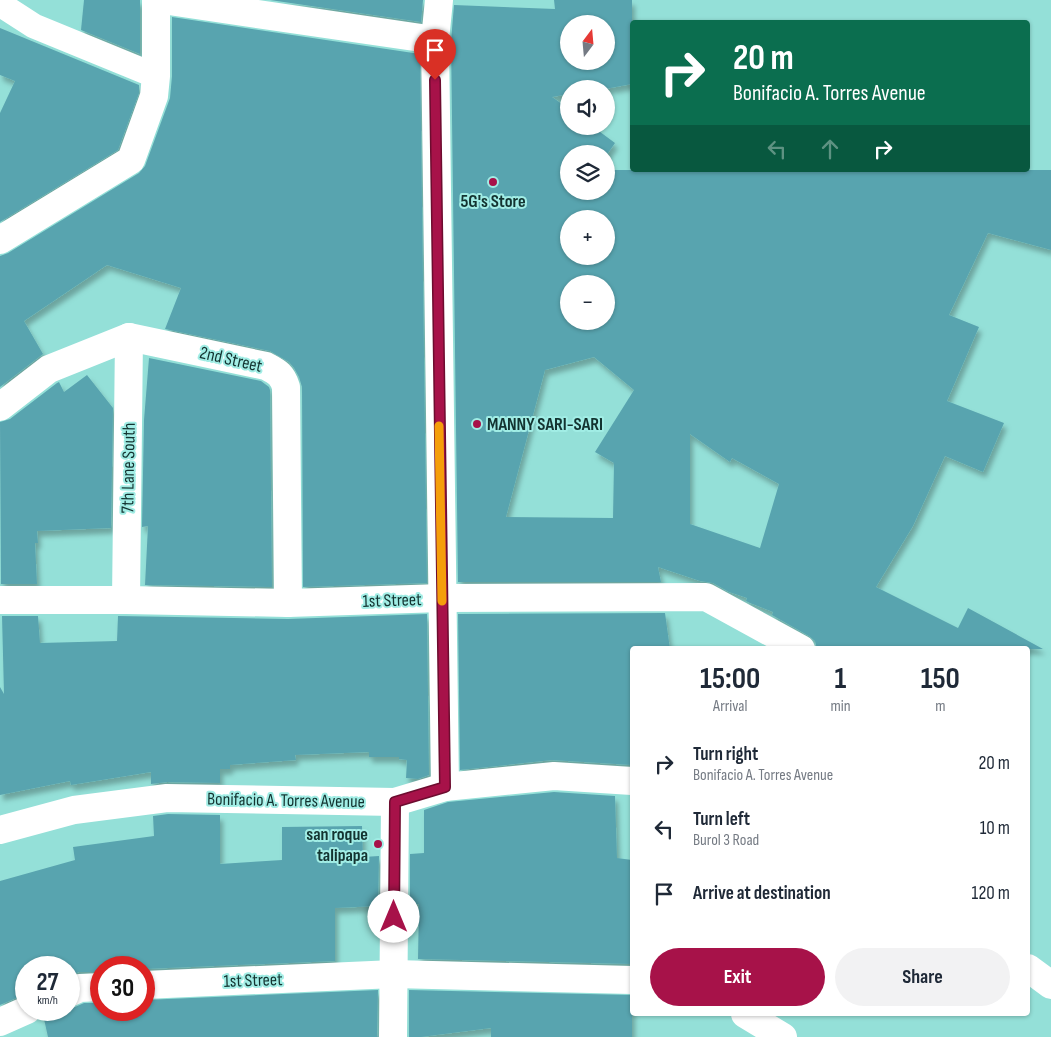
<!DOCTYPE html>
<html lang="en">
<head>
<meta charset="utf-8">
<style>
	body { margin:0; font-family:"Sofia Sans Condensed",sans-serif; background:#f2f2f3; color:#1f2937; height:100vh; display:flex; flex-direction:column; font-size:19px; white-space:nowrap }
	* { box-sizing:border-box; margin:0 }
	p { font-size:16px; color:#747a83 }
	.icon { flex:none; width:28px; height:28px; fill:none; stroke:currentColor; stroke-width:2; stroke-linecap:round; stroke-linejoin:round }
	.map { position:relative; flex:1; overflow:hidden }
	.side { position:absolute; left:630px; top:646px; width:400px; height:370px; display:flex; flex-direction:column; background:#fff; border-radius:5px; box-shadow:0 1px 4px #0004 }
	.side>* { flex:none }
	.banner { position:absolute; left:630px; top:20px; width:400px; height:152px; border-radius:5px; box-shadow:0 1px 4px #0004; background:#0b6e4f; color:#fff; overflow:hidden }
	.needle { width:32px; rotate:16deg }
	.tools { position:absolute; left:560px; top:15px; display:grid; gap:10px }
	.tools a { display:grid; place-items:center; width:55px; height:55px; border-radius:50%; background:#fff; box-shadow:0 1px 4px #0004; font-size:25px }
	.speed { position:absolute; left:15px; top:956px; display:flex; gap:10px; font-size:25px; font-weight:700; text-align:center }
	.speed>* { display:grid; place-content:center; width:65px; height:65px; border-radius:50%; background:#fff; box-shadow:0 1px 4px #0004; line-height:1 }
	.speed small { font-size:12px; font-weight:400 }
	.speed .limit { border:8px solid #d22; background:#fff; color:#111 }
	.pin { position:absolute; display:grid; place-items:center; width:42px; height:42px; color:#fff; margin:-51px -21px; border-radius:50% 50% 50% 0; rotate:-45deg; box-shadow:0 0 5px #0007 }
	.pin .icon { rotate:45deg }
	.me { position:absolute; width:55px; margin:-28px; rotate:0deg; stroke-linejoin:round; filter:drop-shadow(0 0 4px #0008) }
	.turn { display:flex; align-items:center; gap:18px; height:105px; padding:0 20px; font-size:22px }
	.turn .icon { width:65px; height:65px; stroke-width:2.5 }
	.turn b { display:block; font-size:35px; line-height:42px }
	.lanes { display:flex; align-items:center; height:48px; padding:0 20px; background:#0003; justify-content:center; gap:25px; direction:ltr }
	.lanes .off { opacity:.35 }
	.eta { display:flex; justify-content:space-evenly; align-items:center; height:85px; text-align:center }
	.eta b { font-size:30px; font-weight:700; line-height:35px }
	.button { display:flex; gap:10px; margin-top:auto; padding:10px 20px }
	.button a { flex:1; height:58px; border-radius:30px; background:#a71249; color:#fff; font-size:20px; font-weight:700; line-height:58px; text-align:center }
	.button a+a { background:#f2f2f3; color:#1f2937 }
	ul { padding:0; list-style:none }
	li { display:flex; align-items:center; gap:15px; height:65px; padding:0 20px }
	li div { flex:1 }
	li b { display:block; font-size:19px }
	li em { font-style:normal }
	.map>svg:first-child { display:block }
</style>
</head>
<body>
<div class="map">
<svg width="1051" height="1037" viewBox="0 0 1051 1037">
	<defs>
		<filter id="shadow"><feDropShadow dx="3" dy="5.5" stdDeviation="2.5" flood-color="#0004"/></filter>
	</defs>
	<rect width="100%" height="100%" fill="#94e0d8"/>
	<g fill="#59a4af" fill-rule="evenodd" filter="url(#shadow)">
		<polygon points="84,0 140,0 140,54 81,30"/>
		<polygon points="270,0 423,0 421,22"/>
		<path d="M554,0H632V84L605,89H569V94L552,97L569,109V126H592L615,143L606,156V154H569V191H606V170H1051V250L988,233L949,315L979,327L947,401L1004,423L983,472L945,456L913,526L876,587L958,628L968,608L1043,649H817L815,641L809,636L772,615L773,612L750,603L746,601L747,598L729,592L713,583L700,581L658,567L661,582H458L451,41L454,5L555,9ZM569,24H606V61H569ZM569,219H606V256H569ZM569,284H606V321H569ZM594,357L634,390L595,452L614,463L613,518L506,517L545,370ZM690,434L730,462L732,458L779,484L760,548L690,524Z"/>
		<polygon points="172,17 420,54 427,583 303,587 302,387 299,377 294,368 289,362 270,351 165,329 181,288 107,265 24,321 43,354 0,387 0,256 8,253 139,173 145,166 170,98 172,76"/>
		<polygon points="0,28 139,85 139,93 118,150 0,222 0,113 15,81 0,75"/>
		<polygon points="149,358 261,381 269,387 270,390 272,587 145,585 148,526 142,527 144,420"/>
		<polygon points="87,375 113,408 111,528 37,531 38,543 35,543 37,584 1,584 0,422 10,419 57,383 59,382 64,392"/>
		<polygon points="665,613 670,649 632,649 632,765 552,760 460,770 458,614"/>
		<polygon points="427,614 429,775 418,779 406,778 407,760 399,759 399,757 369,757 369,752 295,755 296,760 230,765 230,769 220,769 220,783 167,782 151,784 151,772 71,785 70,781 0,795 0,687 4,694 2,616 38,616 40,643 117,641 118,616 288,619"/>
		<polygon points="554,792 615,796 617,858 632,860 632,964 418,959 419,904 410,905 410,854 424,853 424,810 448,802"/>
		<polygon points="168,814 220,815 220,864 282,860 282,827 362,826 363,857 379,856 378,906 335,908 335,961 144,969 144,968 101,968 101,972 79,972 69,976 69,968 26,968 26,995 21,996 0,1005 0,881 75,860 73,847 154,836 153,816"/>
		<polygon points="378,990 377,1037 48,1037 42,1010 69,1010 69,1008 75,1007 84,1003 101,1003 101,1010 144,1010 144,1000"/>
		<polygon points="409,990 632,995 632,1037 491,1037 491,1028 421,1037 409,1037"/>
	</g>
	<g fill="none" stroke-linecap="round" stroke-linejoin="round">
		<polyline stroke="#fff" stroke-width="25" points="0,4 34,26 156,76"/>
		<g stroke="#fff" stroke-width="28">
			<polyline points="162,0 435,40"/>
			<polyline points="439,0 435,40 445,787"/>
			<polyline points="0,240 131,160 154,96 156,76 156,0"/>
			<path d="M0,407L49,369L129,337L266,366C277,372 282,374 286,387L288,603"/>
			<polyline points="0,600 126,600 288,603 442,598 706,597 801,649"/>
			<polyline points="126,600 129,337"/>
			<polyline points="144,985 394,974 632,980"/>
			<polyline points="69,993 80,988 101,987"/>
			<polyline points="745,1014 783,1037"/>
			<polyline points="0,1022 27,1010"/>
			<polyline points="393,1037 395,802"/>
		</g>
		<g stroke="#fff" stroke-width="28">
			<polyline points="0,830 74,810 167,798 395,802 445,787 554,776 632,781"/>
			<polyline points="1028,968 1051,985"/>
		</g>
	</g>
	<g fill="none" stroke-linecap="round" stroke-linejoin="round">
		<g stroke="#6d0c2f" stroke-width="12">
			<polyline id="route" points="394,917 395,802 445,787 435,80"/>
		</g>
		<use href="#route" stroke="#a71249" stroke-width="9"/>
		<polyline stroke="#f59e0b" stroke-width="9" points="439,426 442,601"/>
	</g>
	<g fill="#a71249" stroke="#a1ede5" stroke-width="2">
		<circle cx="493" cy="182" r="5"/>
		<circle cx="477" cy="424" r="5"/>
		<circle cx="378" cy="844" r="5"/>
	</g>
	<g text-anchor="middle" stroke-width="4" stroke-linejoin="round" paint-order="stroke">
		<g font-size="18" font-weight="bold" fill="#133330" stroke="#a1ede5">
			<text x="493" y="207">5G's Store</text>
			<text x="487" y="430" text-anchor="start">MANNY SARI-SARI</text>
			<text x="368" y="840" text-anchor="end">san roque<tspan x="368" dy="21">talipapa</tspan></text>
		</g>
		<g font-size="18" fill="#133330" stroke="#a1ede5">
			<text transform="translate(231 359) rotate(13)" y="6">2nd Street</text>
			<text transform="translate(128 468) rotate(-89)" y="6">7th Lane South</text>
			<text transform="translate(392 600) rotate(-2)" y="6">1st Street</text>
			<text transform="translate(286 800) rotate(1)" y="6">Bonifacio A. Torres Avenue</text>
			<text transform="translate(253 980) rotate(-2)" y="6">1st Street</text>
		</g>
	</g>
</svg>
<div class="tools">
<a><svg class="needle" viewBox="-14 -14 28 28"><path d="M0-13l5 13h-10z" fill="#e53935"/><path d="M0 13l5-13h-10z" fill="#747a83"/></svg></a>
<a><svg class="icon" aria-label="sound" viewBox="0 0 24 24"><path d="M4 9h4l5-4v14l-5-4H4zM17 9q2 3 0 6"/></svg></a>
<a><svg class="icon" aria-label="layers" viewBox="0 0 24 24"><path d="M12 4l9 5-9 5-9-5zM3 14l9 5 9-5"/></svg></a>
<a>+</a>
<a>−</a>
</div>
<div class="speed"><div>27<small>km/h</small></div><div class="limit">30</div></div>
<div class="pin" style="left:435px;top:80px;background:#d93025"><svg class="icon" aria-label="arrive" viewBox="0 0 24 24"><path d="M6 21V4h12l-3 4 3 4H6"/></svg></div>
<svg class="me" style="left:394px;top:917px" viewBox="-20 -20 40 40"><circle r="19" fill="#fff"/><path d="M0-13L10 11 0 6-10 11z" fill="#a71249"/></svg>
<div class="banner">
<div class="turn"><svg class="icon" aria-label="right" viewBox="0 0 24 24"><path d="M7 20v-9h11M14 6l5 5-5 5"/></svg><div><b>20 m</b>Bonifacio A. Torres Avenue</div></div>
<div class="lanes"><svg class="icon off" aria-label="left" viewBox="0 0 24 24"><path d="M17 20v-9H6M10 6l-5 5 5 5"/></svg><svg class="icon off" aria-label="ahead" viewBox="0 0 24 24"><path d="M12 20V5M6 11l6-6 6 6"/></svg><svg class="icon" aria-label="right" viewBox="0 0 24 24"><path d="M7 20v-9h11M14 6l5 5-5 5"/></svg></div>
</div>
<section class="side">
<div class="eta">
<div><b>15:00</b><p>Arrival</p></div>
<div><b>1</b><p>min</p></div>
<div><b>150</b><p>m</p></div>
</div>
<ul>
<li><svg class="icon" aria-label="right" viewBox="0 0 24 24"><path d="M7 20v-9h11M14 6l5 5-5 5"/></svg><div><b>Turn right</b><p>Bonifacio A. Torres Avenue</p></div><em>20 m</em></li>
<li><svg class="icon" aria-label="left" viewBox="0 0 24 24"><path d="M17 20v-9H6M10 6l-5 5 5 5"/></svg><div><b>Turn left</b><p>Burol 3 Road</p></div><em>10 m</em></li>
<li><svg class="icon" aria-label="arrive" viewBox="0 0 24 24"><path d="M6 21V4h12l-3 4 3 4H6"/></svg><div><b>Arrive at destination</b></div><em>120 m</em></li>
</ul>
<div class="button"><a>Exit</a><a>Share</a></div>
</section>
</div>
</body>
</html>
